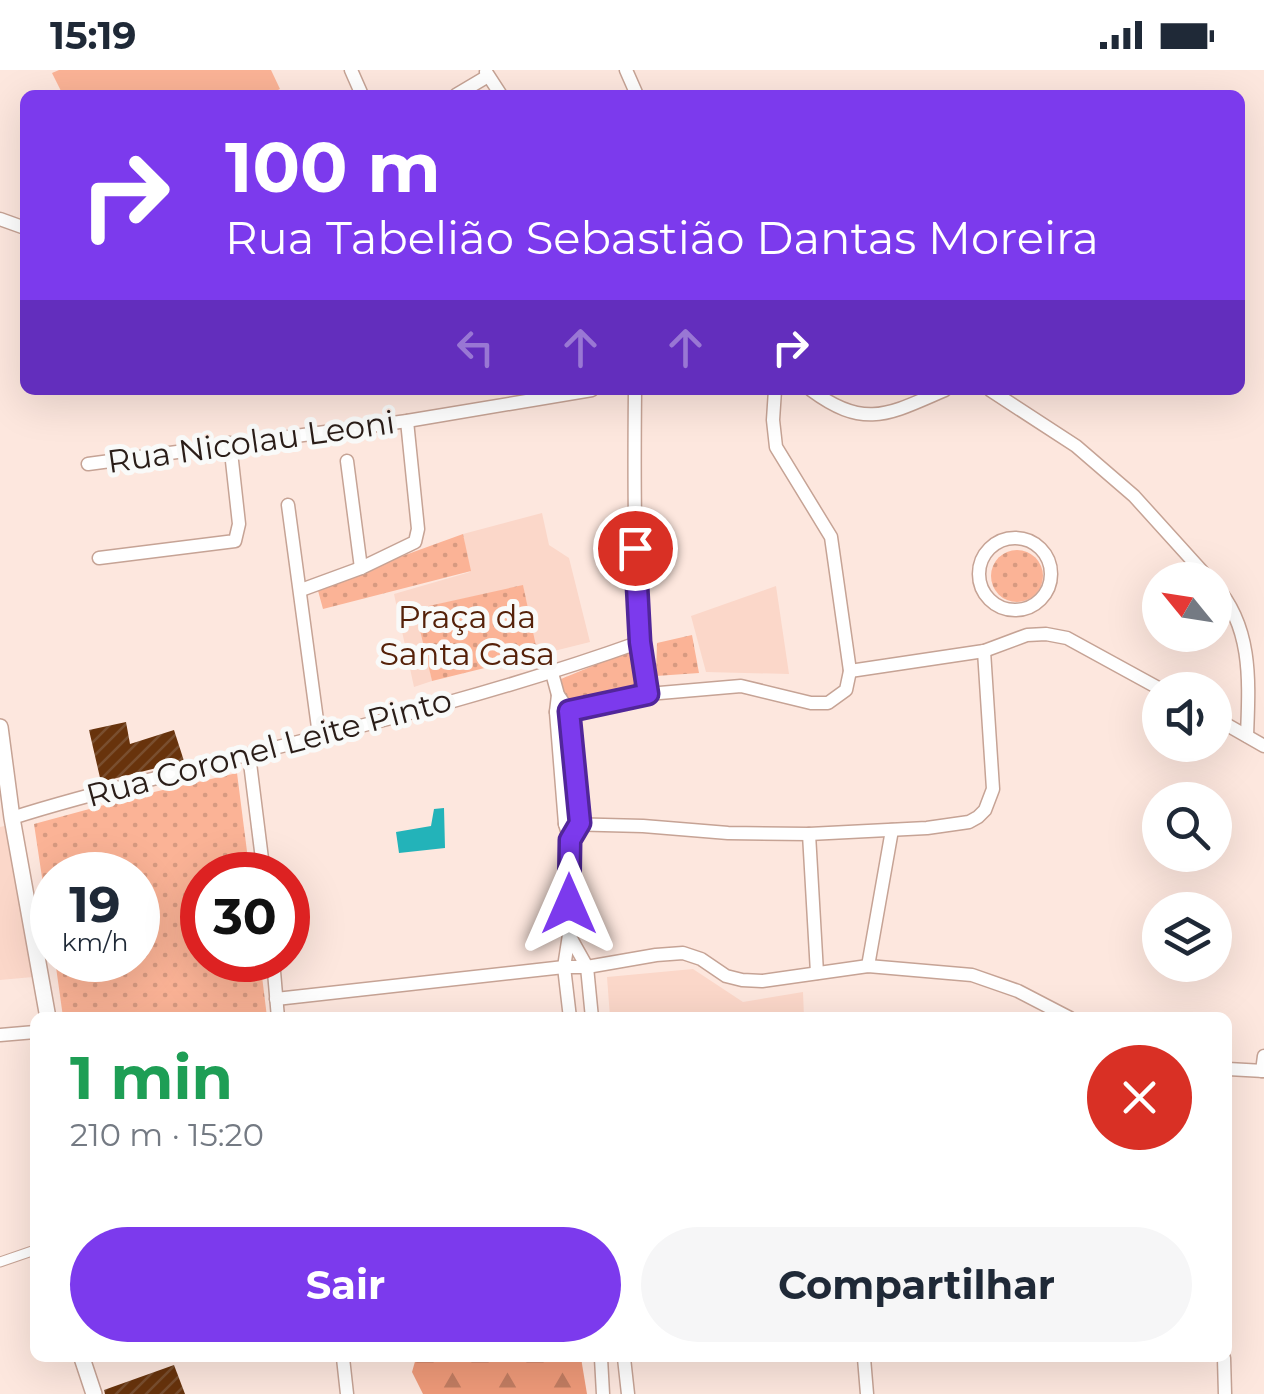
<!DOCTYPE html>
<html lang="pt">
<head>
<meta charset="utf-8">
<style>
	body { margin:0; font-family:Montserrat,sans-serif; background:#f6f6f7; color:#1f2937; height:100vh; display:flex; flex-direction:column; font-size:38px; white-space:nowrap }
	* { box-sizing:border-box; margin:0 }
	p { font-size:32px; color:#747a83 }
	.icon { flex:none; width:55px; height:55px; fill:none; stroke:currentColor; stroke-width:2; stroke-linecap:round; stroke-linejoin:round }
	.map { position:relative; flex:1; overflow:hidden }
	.drawer { position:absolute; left:30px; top:942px; width:1202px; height:350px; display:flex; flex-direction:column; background:#fff; border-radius:15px; box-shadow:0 10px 40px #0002 }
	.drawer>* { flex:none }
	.top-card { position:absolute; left:20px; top:20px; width:1225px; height:305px; border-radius:15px; box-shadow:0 10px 40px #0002; background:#7c3aed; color:#fff; overflow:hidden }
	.needle { width:65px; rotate:300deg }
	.tools { position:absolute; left:1142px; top:492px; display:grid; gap:20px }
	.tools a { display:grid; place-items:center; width:90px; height:90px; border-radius:50%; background:#fff; box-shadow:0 10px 40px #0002; font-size:50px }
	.speed { position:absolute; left:30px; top:782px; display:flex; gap:20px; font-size:50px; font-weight:700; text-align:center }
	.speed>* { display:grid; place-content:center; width:130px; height:130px; border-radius:50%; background:#fff; box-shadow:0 10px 40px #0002; line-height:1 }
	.speed small { font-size:25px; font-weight:400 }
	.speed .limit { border:15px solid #d22; background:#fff; color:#111 }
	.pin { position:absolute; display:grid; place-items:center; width:85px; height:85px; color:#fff; margin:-42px; border:5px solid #fff; border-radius:50%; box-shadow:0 2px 10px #0007 }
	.me { position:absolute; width:110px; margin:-55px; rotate:0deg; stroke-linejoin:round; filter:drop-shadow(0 0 8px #0008) }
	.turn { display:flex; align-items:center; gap:35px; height:210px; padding:0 40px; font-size:45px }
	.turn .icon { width:130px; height:130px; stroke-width:2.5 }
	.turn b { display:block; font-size:70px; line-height:85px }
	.lanes { display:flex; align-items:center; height:95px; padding:0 40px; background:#0003; justify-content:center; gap:50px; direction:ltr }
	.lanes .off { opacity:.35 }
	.round { display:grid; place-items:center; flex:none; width:105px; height:105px; border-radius:52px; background:#f6f6f7 }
	.head { display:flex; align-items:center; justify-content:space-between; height:170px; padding:0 40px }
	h1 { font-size:60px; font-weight:700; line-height:75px; color:#1e9e55 }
	.action { display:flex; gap:20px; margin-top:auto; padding:20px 40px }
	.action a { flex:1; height:115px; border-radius:60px; background:#7c3aed; color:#fff; font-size:40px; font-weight:700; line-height:115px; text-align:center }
	.action a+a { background:#f6f6f7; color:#1f2937 }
	.status { display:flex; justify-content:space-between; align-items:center; height:70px; padding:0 50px; background:#fff; direction:ltr }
	.status svg { height:28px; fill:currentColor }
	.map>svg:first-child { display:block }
</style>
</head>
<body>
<div class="status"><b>15:19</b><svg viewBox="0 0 49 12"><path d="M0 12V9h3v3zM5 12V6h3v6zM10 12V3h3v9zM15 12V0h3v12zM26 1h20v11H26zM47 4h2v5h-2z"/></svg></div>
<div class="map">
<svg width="1264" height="1324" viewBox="0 0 1264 1324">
	<defs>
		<pattern id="green-dots" width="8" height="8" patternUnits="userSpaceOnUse" patternTransform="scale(2.5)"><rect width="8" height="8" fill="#fbb396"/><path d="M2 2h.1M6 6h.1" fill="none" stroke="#d79a81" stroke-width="1.8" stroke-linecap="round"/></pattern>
		<pattern id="forest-firs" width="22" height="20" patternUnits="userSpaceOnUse" patternTransform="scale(2.5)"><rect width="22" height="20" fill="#ef9a79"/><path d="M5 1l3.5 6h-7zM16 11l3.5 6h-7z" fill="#c27d62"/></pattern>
		<pattern id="building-hatch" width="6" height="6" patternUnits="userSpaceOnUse" patternTransform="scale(2.5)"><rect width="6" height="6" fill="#68330c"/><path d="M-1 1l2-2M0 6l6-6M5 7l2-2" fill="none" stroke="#794e2f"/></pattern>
	</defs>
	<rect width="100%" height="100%" fill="#fde7de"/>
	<g fill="#fbd7c9">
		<polygon points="542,443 549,475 569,488 590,572 538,585 523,516 416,539 432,611 414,617 394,524 470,502 463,464"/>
		<polygon points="776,516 789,604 706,602 691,546"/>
		<polygon points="9,755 33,907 0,910 0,757"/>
		<polygon points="693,899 743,932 803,922 804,947 610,947 607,907"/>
	</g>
	<g fill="url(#green-dots)">
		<polygon points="463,464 471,501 323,539 317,517"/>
		<circle cx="1017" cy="506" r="26"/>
		<polygon points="523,515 538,585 432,611 415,539"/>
		<polygon points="692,565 699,603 656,606 657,573"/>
		<polygon points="636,578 635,615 565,633 561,609"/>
		<polygon points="237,703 250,805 202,805 202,890 260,890 267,947 63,947 55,890 138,890 138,805 52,805 52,874 34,754 141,725"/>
	</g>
	<polygon fill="url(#forest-firs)" points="416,1288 581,1288 587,1324 423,1324 412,1302"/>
	<polygon fill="#fbb396" points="59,0 271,0 280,19 268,25 63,25 52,3"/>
	<polygon fill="#23b3b9" points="444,738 445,778 399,783 396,762 431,756 434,739"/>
	<g fill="url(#building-hatch)">
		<polygon points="126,652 130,674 174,660 184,691 101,712 89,660"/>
		<polygon points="174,1295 185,1324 105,1324 104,1320"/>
	</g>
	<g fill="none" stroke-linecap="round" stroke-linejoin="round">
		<g stroke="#c6a395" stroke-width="11">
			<polyline id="pedestrian" points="0,1192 35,1180"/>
		</g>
		<g stroke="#c6a395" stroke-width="15">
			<g id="minor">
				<polyline points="351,0 362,25"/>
				<polyline points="626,0 637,25"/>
				<polyline points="486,2 501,25"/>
				<polyline points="456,25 488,6"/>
				<polyline points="0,149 25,158"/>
				<path d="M635,320C634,422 633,523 648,624"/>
				<path d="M811,320C865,360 889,344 945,320"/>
				<polyline points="990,320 1076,376 1134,426 1210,510"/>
				<polyline points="347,391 361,498"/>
				<polyline points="88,394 407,351 592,320"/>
				<polyline points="288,435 319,665"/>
				<circle cx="1015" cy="504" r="36"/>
				<polyline points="99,488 235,471 239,454 230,373"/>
				<path d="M1215,515C1253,558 1249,612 1247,666"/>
				<polyline points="301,520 361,498 415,472 418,459 407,351"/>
				<polyline points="850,601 984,581 1027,565 1046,564 1067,568 1162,620"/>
				<polyline points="552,603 558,625 569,641 580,753 576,760"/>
				<polyline points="558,625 556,642 565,754 570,770 569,865 564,897 570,948"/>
				<polyline points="556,642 648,624 741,616 811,633 828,633 846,620 850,601 831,467 776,377 773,350 775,320"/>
				<polyline points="1215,648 1264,676"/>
				<polyline points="249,685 264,805"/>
				<path d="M12,748C89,723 168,706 246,685C379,652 512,618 640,572"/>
				<polyline points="565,754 643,756 728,763 809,764 927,758 969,752 978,747 985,740 993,719 984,581"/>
				<polyline points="809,764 817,903"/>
				<polyline points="569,865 587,897 592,948"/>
				<polyline points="273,890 278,948"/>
				<polyline points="868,896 892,760"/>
				<polyline points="276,929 564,897 587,897 656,885 683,883 701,889 726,906 742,910 762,911 868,896 972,905 1018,921 1070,948"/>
				<polyline points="0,965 35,962"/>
				<polyline points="1228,999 1264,1001"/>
				<polyline points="1262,1001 1264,986"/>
				<polyline points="343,1288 347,1324"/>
				<polyline points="601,1288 603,1324"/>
				<polyline points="624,1288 628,1324"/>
				<polyline points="864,1288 867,1324"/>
				<polyline points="1224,1288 1225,1324"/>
			</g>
		</g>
		<g stroke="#c6a395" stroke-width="18">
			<g id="tertiary">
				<polyline points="0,657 12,748 48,948"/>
				<polyline points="82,1288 94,1324"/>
			</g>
		</g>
		<use href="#pedestrian" stroke="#fff" stroke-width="9"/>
		<use href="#minor" stroke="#fff" stroke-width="12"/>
		<use href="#tertiary" stroke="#fff" stroke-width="15"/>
	</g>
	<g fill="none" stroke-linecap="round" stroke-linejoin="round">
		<g stroke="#51269a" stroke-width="25">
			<polyline id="route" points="569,834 570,770 580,753 569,641 648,624 640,572 635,478"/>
		</g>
		<use href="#route" stroke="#7c3aed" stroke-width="18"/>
	</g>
	<g text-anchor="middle" stroke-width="10" stroke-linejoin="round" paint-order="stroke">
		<g font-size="32" fill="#2a1d18" stroke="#f9faf9">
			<text transform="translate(251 372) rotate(-8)" y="11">Rua Nicolau Leoni</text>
			<text transform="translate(269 678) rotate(-15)" y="11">Rua Coronel Leite Pinto</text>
		</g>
		<g font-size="32" fill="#552109" stroke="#f9faf9">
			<text x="467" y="558">Praça da<tspan x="467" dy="37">Santa Casa</tspan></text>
		</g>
	</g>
</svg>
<div class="tools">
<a><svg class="needle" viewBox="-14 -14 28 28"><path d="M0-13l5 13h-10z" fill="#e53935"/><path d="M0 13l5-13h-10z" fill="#747a83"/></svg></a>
<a><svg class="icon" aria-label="sound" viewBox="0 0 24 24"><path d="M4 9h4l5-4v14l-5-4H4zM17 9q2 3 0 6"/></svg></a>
<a><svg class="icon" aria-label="search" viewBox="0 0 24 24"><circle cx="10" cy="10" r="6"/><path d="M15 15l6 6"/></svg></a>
<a><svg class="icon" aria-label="layers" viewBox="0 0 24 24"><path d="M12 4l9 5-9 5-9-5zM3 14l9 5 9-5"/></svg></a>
</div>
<div class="speed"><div>19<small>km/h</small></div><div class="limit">30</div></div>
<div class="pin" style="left:635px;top:478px;background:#d93025"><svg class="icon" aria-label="arrive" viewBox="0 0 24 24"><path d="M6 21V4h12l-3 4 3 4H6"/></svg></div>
<svg class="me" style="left:569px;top:834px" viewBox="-20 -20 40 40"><path d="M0-17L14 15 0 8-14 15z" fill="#7c3aed" stroke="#fff" stroke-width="4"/></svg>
<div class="top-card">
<div class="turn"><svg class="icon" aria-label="right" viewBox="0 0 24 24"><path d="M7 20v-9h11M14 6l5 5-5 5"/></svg><div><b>100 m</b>Rua Tabelião Sebastião Dantas Moreira</div></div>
<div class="lanes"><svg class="icon off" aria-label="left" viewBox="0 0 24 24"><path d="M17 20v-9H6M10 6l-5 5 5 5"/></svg><svg class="icon off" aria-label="ahead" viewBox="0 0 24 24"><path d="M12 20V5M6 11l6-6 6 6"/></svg><svg class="icon off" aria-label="ahead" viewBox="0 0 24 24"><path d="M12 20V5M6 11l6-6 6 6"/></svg><svg class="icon" aria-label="right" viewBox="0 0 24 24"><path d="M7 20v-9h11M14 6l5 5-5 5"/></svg></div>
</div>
<section class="drawer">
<div class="head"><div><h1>1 min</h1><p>210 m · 15:20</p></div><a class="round" style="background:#d93025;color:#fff"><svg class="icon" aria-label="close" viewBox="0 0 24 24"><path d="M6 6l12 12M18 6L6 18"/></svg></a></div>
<div class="action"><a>Sair</a><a>Compartilhar</a></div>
</section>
</div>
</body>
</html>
